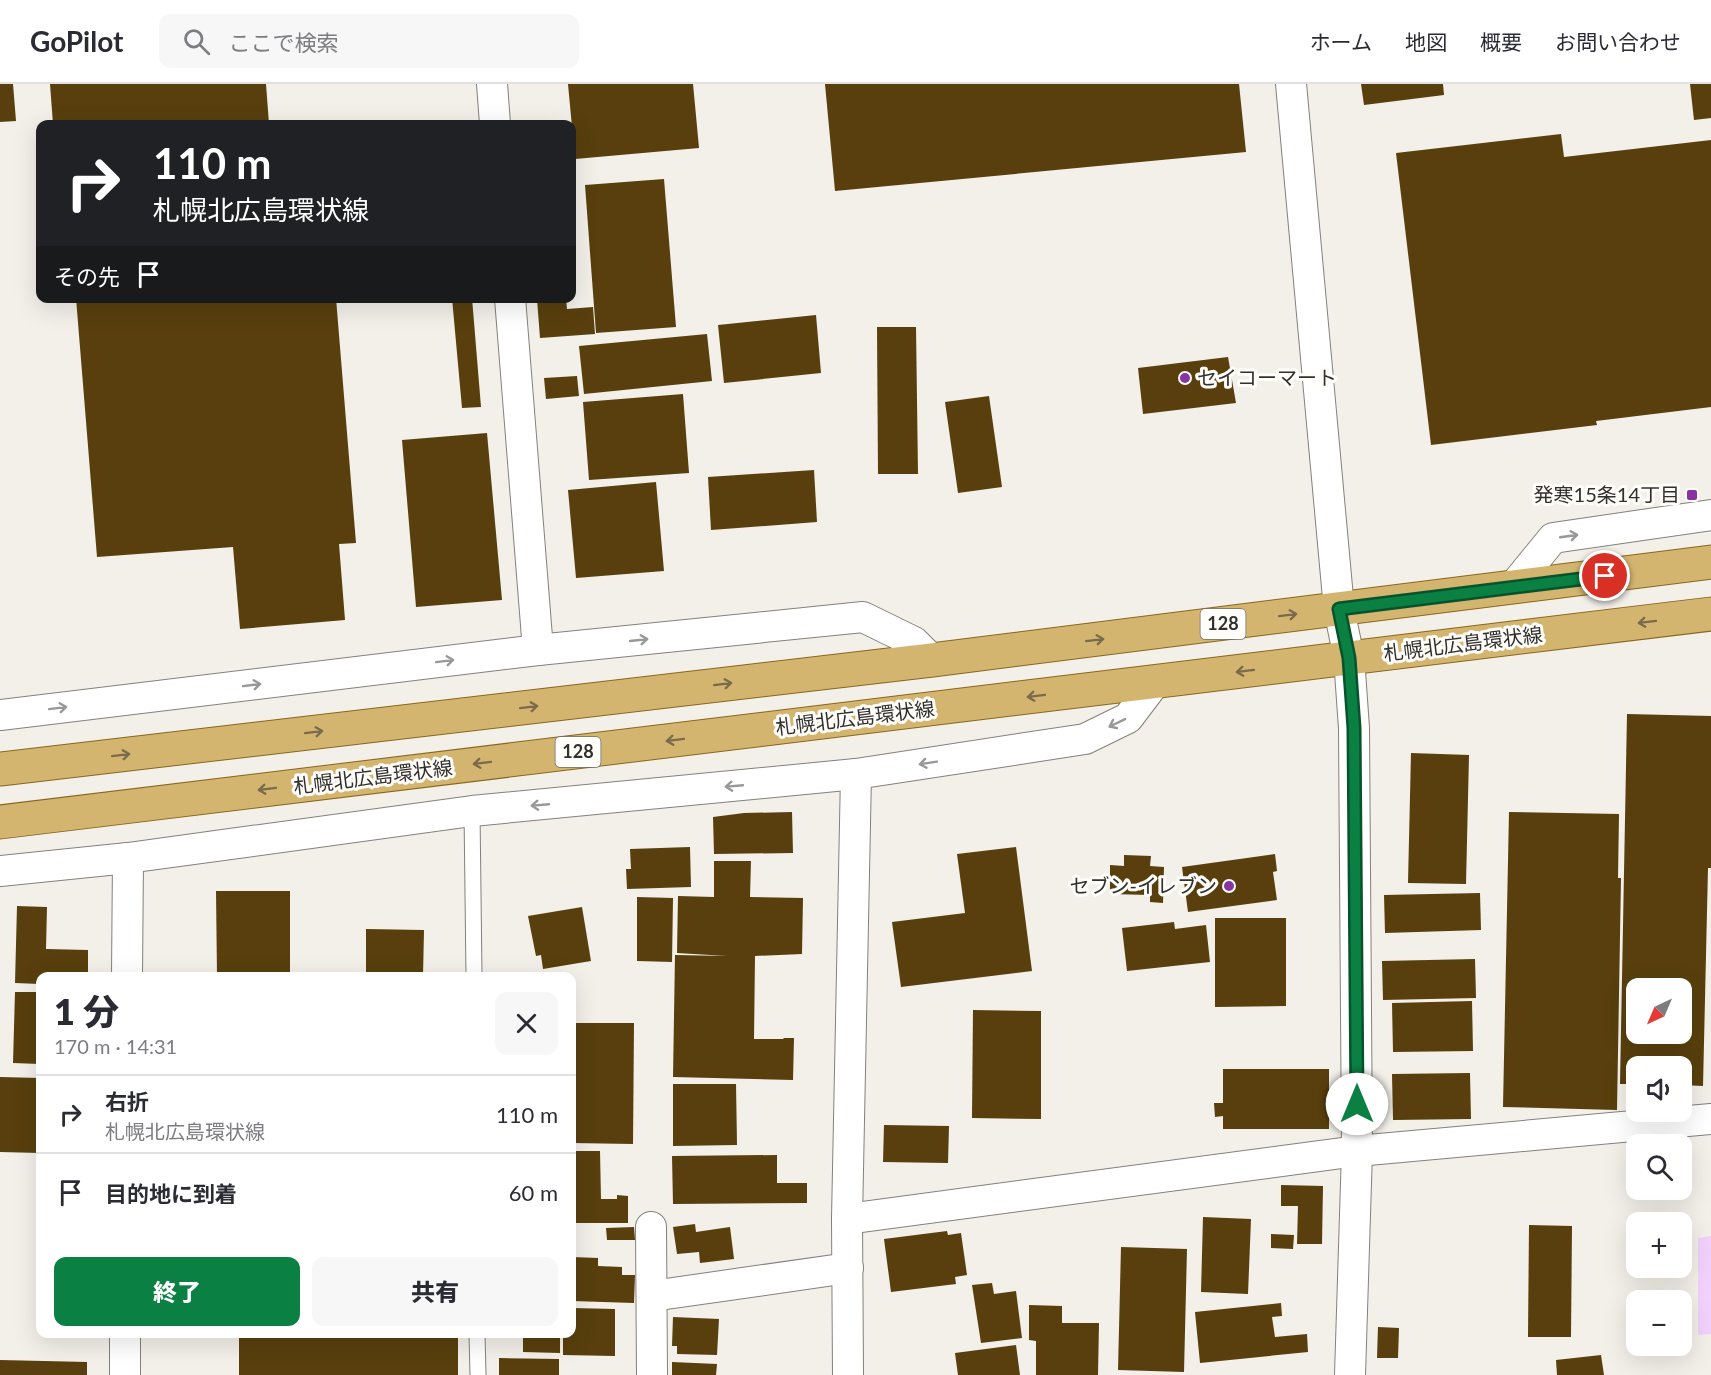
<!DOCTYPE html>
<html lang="ja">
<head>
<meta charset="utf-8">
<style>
	body { margin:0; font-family:Lato,"Noto Sans JP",sans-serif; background:#f7f7f7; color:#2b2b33; height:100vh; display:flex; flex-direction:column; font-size:22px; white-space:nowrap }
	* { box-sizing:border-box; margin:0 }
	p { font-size:20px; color:#7c7c81 }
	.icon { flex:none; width:33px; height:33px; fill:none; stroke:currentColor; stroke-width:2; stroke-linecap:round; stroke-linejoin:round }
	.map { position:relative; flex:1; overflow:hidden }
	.sheet { position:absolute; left:36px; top:888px; width:540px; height:366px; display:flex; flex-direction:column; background:#fff; border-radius:12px; box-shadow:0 6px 24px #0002 }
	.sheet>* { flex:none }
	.guide { position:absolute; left:36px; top:36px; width:540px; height:183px; border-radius:12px; box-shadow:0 6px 24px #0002; background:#202124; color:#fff; overflow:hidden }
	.needle { width:39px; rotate:224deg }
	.buttons { position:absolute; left:1626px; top:894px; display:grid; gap:12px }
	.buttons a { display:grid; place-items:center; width:66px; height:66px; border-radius:12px; background:#fff; box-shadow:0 6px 24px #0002; font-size:30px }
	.pin { position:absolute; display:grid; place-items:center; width:51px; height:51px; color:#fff; margin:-26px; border:3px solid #fff; border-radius:50%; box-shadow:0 2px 6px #0007 }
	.me { position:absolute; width:66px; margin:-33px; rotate:0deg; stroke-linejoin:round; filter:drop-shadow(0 0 4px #0008) }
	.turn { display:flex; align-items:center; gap:21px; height:126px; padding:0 18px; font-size:27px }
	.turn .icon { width:78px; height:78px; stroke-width:2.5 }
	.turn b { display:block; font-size:42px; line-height:51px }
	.then { display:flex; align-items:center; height:57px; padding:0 18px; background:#0003; gap:12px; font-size:22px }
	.round { display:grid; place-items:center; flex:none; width:63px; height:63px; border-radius:12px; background:#f7f7f7 }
	.head { display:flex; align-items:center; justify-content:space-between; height:102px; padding:0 18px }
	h1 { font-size:36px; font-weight:800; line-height:45px }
	.button { display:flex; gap:12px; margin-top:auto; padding:12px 18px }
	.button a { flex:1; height:69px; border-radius:12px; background:#0b8043; color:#fff; font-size:24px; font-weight:800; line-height:69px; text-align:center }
	.button a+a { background:#f7f7f7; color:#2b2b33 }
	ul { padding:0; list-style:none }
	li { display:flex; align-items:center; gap:18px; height:78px; padding:0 18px; border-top:2px solid #e1e1e2 }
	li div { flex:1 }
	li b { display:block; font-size:22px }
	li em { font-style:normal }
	header { display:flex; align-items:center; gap:36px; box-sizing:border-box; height:84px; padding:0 30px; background:#fff; border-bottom:2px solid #e1e1e2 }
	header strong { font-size:28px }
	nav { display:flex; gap:33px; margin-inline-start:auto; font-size:21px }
	.search { width:420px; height:54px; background:#f7f7f7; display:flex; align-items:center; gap:15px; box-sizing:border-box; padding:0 21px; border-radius:12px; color:#7c7c81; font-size:22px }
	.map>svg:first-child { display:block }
</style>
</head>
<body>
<header>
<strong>GoPilot</strong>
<div class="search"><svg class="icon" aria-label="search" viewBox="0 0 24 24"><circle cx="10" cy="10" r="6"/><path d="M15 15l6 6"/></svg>ここで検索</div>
<nav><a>ホーム</a><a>地図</a><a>概要</a><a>お問い合わせ</a></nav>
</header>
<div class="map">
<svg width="1711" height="1291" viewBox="0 0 1711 1291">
	<rect width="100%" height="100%" fill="#f3efe9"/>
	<polygon fill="#f2d2fc" points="1711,1152 1711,1250 1698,1251 1698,1154"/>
	<g fill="#583f0d" fill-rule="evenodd">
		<polygon points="0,0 13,0 16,37 0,38"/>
		<polygon points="50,0 266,0 269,40 53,40"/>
		<polygon points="568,0 693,0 699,64 575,75"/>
		<polygon points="825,0 1239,0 1246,68 835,107"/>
		<polygon points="1361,0 1443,0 1444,11 1364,21"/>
		<polygon points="1690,0 1711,0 1711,34 1694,36"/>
		<polygon points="1561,50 1564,73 1711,56 1711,323 1596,337 1597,341 1431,361 1396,69"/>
		<polygon points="664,95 676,243 596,249 585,101"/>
		<polygon points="76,214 336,214 356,459 339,460 345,536 240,545 233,463 97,473"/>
		<polygon points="452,214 472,214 481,323 462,324"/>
		<polygon points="550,214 566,214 567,225 593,223 595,250 540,254 537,215"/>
		<polygon points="816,231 821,289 724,299 718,241"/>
		<polygon points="877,243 916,243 918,390 878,390"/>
		<polygon points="707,250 712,297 584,310 579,262"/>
		<polygon points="1228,273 1236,319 1143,330 1138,284"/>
		<polygon points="577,292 579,312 546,315 544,294"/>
		<polygon points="683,310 689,389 589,396 583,318"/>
		<polygon points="989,312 1002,403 958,409 945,318"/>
		<polygon points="487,349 502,516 416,523 402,356"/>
		<polygon points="814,386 817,438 711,446 708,393"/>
		<polygon points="656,398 664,487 576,494 568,406"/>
		<path d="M1627,630L1711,632V784H1708L1703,1002L1682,1001V982H1636V1000H1620ZM1636,904H1682V950H1636Z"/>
		<polygon points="1411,669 1469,671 1466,800 1408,799"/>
		<polygon points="792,728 793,769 714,770 713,733 744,729"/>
		<polygon points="1509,728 1619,730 1618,794 1621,794 1617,1026 1503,1023"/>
		<polygon points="690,763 691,803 627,805 626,785 631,785 630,765"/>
		<polygon points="1016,763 1032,887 901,903 892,838 965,829 957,770"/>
		<polygon points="1275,770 1277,787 1273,788 1277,816 1188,828 1182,783"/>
		<polygon points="1124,771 1151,772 1150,782 1164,783 1163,819 1150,818 1150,811 1110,810 1110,781 1124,782"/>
		<polygon points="714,777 751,777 750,813 803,814 802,870 755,872 754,955 783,955 784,954 794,954 793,996 673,993 675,871 727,872 677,869 678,812 714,813"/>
		<polygon points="216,807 290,807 290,892 217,892"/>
		<polygon points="1480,809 1481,846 1385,849 1384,811"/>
		<polygon points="637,813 673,814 672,878 637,877"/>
		<polygon points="17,822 47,823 46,865 88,866 88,892 40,892 40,900 15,899"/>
		<polygon points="582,823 591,877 543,885 541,871 536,872 528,832"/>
		<polygon points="1215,834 1286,834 1286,922 1215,923"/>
		<polygon points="1174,838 1175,845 1206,841 1210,878 1127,887 1122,844"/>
		<polygon points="366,845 424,846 423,892 366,892"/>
		<polygon points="1475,875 1476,914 1383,916 1382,877"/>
		<polygon points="15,908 40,908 40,980 13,979"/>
		<polygon points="1472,917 1473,967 1393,968 1392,919"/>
		<polygon points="973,926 1041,927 1041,1035 972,1034"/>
		<polygon points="572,939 634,939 633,1060 572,1059"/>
		<polygon points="1223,985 1329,985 1329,1045 1223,1045 1223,1032 1215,1033 1214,1019 1223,1019"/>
		<polygon points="1470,989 1471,1035 1393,1036 1392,990"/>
		<polygon points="0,993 40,994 40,1069 0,1068"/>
		<polygon points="673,1000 736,1000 737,1061 673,1062"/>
		<polygon points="884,1041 949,1042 948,1079 883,1078"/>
		<polygon points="572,1067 600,1067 601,1115 617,1115 617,1111 628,1112 628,1139 572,1139"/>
		<polygon points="777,1071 777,1099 807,1099 807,1119 673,1120 672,1072"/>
		<polygon points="1281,1101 1323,1102 1322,1160 1297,1160 1298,1122 1281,1122"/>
		<polygon points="1203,1133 1251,1135 1248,1210 1201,1208"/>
		<polygon points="695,1140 696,1148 730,1143 734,1175 700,1179 699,1168 677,1170 673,1143"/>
		<polygon points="1529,1141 1572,1142 1571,1253 1528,1253"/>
		<polygon points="634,1143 635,1156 607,1156 606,1144"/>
		<polygon points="947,1147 948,1151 961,1149 967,1191 955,1193 956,1200 891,1208 884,1155"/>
		<polygon points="1271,1150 1294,1151 1293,1165 1271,1164"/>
		<polygon points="1121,1163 1187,1165 1184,1288 1118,1286"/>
		<polygon points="572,1173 598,1174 598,1182 622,1183 622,1191 635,1191 634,1219 572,1217"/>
		<polygon points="992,1199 994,1210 1016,1207 1022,1254 981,1259 972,1201"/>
		<polygon points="1281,1219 1282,1232 1272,1233 1275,1253 1307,1250 1308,1268 1200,1279 1195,1228"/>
		<polygon points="1029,1221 1062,1222 1062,1239 1099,1239 1098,1291 1036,1291 1036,1257 1029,1256"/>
		<polygon points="572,1224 615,1225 615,1272 563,1271 563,1250 572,1250"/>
		<polygon points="673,1233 719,1235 717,1271 677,1270 677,1262 672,1262"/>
		<polygon points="1378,1243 1399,1244 1398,1274 1377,1274"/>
		<rect x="239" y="1250" width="219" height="41"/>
		<polygon points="523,1250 560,1250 560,1269 523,1268"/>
		<polygon points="1016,1261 1020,1291 958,1291 955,1269"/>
		<polygon points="1601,1271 1604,1291 1557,1291 1556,1276"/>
		<polygon points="499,1274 559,1275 559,1291 499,1291"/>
		<polygon points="0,1276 87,1278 87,1291 0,1291"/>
		<polygon points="672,1278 717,1280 716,1291 672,1291"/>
	</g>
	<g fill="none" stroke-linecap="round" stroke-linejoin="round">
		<g stroke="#84817b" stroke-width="17">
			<g id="lane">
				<polyline points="472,727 474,892"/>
				<polyline points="477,1250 478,1291"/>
			</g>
		</g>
		<g stroke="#84817b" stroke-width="32">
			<g id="street">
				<polyline points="492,0 495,40"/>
				<polyline points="1291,0 1339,525 1349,574 1354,644 1357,1067 1350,1291"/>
				<polyline points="510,214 538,566"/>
				<polyline points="1513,503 1553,454 1711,431"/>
				<polyline points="0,631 538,566 863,533 914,558 932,576"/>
				<polyline points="0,787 128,774 472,727 856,690 1085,655 1128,634 1156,597"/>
				<polyline points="127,892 128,774"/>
				<polyline points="847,1135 1357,1067 1711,1035"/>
				<polyline points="651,1143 652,1291"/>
				<polyline points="652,1212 848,1184"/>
				<polyline points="125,1291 125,1250"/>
				<polyline points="848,1291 847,1135 856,690"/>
			</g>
		</g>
		<g stroke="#88671a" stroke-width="35">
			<g id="primary">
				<polyline points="0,685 932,576 1711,478"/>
				<polyline points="0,738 1711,530"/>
			</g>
		</g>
		<use href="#lane" stroke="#fff" stroke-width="15"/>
		<use href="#street" stroke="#fff" stroke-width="30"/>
		<use href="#primary" stroke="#d4b570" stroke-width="33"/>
	</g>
	<defs><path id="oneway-shaft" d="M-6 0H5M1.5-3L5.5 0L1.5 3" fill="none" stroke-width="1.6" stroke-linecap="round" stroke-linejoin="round" transform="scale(1.5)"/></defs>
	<g stroke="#989896">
		<use href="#oneway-shaft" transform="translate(1569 452) rotate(-8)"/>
		<use href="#oneway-shaft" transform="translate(639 556) rotate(-6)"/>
		<use href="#oneway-shaft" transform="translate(445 577) rotate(-7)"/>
		<use href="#oneway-shaft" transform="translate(252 601) rotate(-7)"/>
		<use href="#oneway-shaft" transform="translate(58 624) rotate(-7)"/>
		<use href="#oneway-shaft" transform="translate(1117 639) rotate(154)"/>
		<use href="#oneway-shaft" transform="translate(928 679) rotate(171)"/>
		<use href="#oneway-shaft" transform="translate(734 702) rotate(175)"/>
		<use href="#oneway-shaft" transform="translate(540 721) rotate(175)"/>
	</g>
	<g stroke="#7a6c4b">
		<use href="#oneway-shaft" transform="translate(1288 531) rotate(-7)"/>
		<use href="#oneway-shaft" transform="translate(1647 538) rotate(173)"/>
		<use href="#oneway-shaft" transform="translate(1095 556) rotate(-7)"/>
		<use href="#oneway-shaft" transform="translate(1245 587) rotate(173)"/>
		<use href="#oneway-shaft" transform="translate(723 600) rotate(-7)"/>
		<use href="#oneway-shaft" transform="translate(1036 612) rotate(173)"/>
		<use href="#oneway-shaft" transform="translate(529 623) rotate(-7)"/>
		<use href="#oneway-shaft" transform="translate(314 648) rotate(-7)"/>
		<use href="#oneway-shaft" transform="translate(675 656) rotate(173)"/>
		<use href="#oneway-shaft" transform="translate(121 671) rotate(-7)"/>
		<use href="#oneway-shaft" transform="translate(482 679) rotate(173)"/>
		<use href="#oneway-shaft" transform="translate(267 705) rotate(173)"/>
	</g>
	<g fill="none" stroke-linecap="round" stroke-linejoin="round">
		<g stroke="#07532c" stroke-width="15">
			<polyline id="route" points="1357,1020 1354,644 1349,574 1339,525 1605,492"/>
		</g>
		<use href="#route" stroke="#0b8043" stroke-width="10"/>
	</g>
	<g fill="#8933a1" stroke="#fffdf9" stroke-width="2">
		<circle cx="1185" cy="294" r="6"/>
		<rect x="1686" y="405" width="12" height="12" rx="3"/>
		<circle cx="1229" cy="802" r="6"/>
	</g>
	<g text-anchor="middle" stroke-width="6" stroke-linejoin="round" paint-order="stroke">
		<g fill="#fffdf9" stroke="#6f6e6a" stroke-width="1.5">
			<rect x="1200.5" y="525" width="45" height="30" rx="4.5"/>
			<rect x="555.5" y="653" width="45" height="30" rx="4.5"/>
		</g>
		<g font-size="18" font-weight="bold" fill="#31302d">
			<text x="1223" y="546">128</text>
			<text x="578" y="674">128</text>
		</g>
		<g font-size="20" fill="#31302d" stroke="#fffdf9" text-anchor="end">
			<text x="1197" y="301" text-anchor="start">セイコーマート</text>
			<text x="1680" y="418">発寒15条14丁目</text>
			<text x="1217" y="809">セブン-イレブン</text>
		</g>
		<g font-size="20" fill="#31302d" stroke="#fffdf9">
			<text transform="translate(1463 560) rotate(-7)" y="7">札幌北広島環状線</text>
			<text transform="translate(855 634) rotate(-7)" y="7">札幌北広島環状線</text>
			<text transform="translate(373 693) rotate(-7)" y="7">札幌北広島環状線</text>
		</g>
	</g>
</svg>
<div class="buttons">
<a><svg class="needle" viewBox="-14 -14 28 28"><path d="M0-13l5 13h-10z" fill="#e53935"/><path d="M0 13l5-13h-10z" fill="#7c7c81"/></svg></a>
<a><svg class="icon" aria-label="sound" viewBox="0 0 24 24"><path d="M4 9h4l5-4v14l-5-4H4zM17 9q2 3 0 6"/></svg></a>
<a><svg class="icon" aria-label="search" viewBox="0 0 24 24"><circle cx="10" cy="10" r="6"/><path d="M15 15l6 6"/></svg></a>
<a>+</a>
<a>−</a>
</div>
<div class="pin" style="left:1605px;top:492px;background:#d93025"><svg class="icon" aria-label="arrive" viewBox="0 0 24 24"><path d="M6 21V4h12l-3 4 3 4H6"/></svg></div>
<svg class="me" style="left:1357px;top:1020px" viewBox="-20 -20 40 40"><circle r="19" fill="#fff"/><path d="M0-13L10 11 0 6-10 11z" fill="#0b8043"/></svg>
<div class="guide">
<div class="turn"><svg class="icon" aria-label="right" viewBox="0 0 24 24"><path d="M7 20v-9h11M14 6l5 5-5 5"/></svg><div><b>110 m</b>札幌北広島環状線</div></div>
<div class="then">その先<svg class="icon" aria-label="arrive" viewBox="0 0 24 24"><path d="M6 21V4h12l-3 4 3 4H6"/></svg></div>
</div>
<section class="sheet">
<div class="head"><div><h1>1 分</h1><p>170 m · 14:31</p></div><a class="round"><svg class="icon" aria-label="close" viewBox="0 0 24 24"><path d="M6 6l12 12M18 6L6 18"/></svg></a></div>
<ul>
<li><svg class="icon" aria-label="right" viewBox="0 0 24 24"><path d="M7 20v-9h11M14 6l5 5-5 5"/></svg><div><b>右折</b><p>札幌北広島環状線</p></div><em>110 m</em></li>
<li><svg class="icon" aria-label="arrive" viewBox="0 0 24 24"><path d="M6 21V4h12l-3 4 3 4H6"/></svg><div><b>目的地に到着</b></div><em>60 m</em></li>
</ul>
<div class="button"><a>終了</a><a>共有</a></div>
</section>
</div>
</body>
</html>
